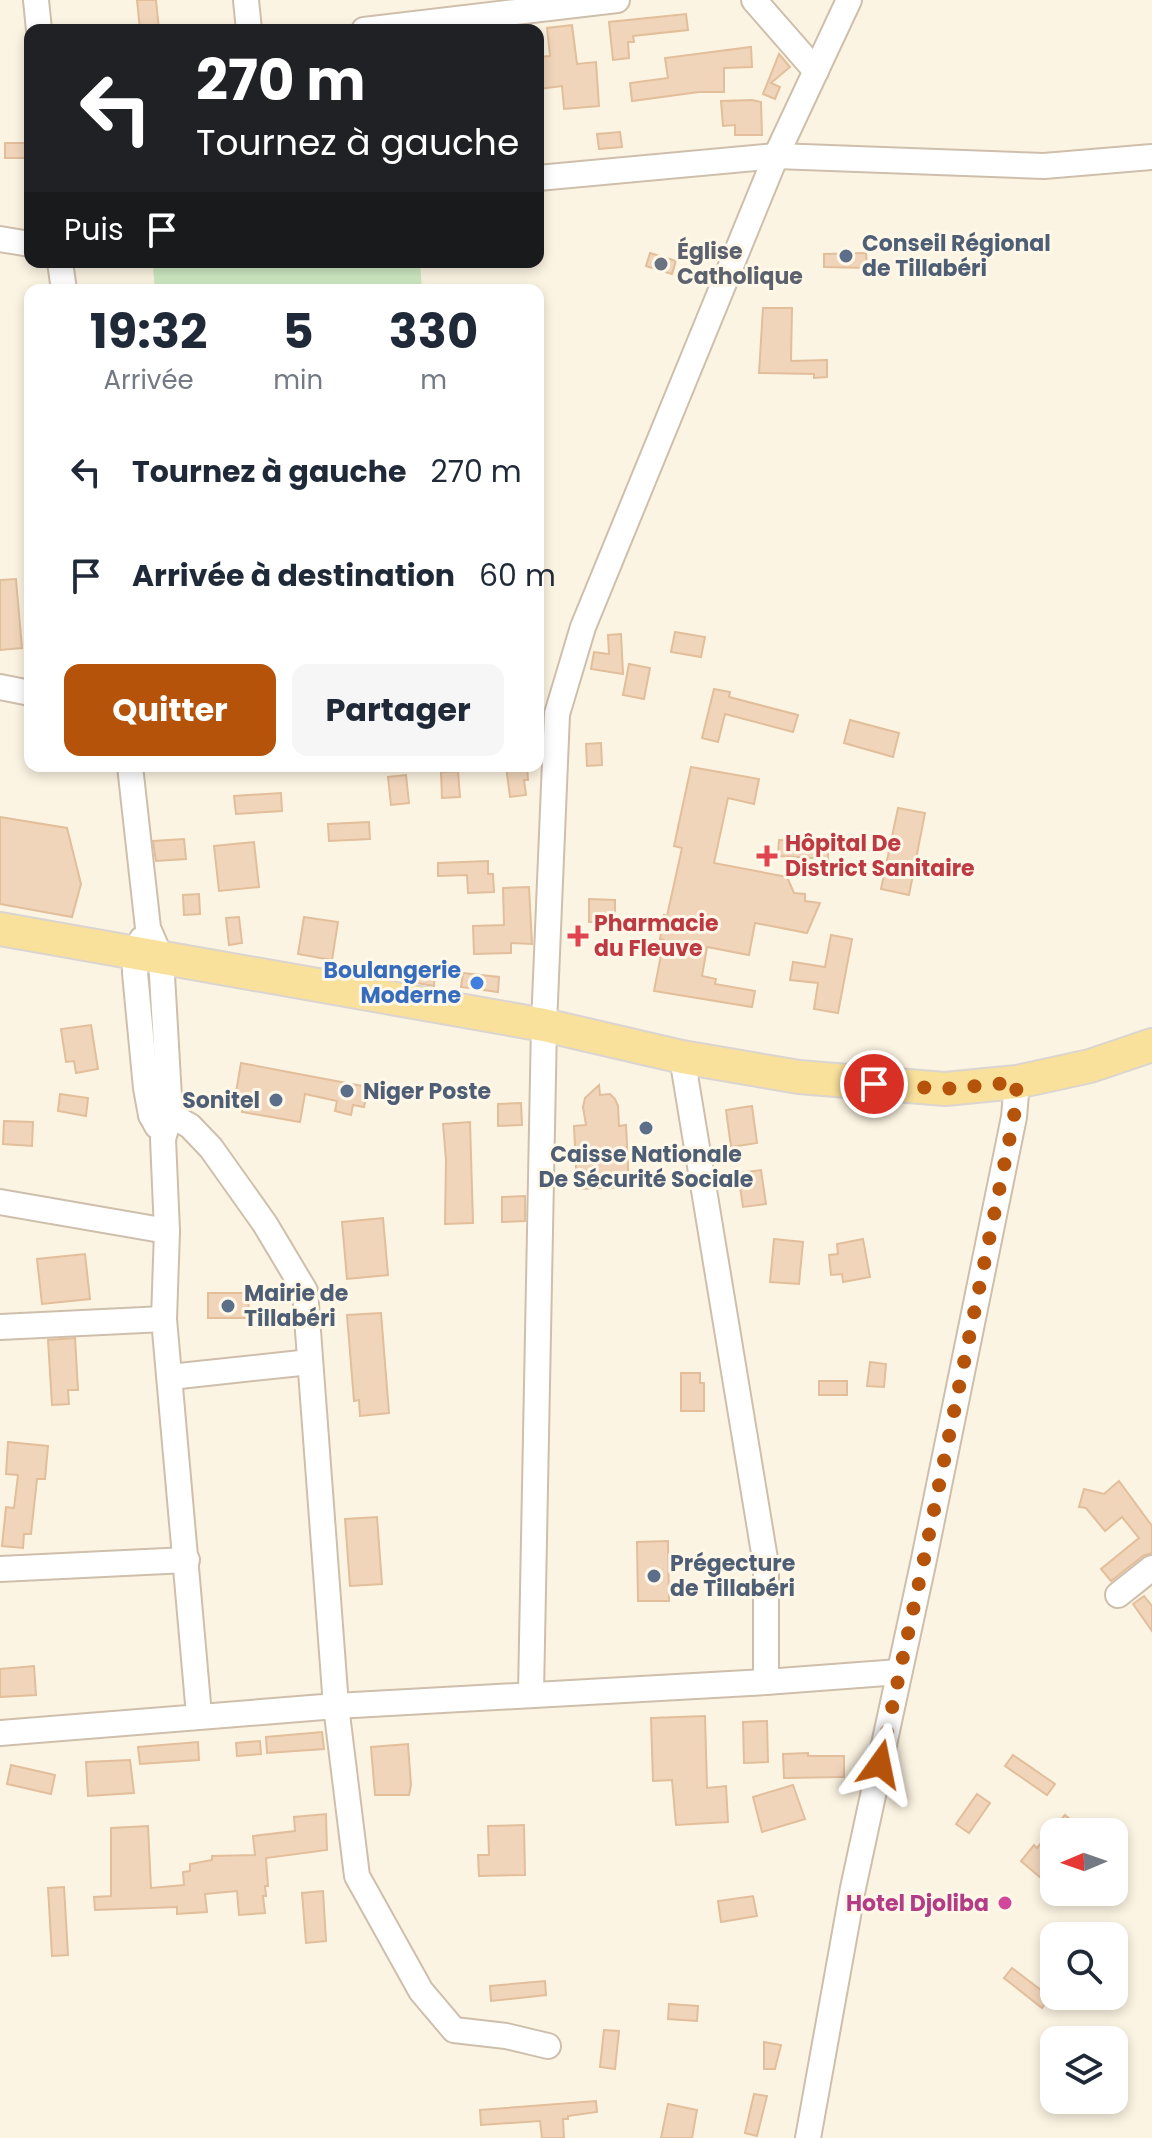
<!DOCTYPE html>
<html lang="fr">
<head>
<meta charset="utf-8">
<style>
	body { margin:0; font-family:Poppins,sans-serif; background:#f6f6f7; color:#1f2937; height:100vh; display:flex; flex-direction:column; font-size:30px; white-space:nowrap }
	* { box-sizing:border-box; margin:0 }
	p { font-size:26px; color:#747a83 }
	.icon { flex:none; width:44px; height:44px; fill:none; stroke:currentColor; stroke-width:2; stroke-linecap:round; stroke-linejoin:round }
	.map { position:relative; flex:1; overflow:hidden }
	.drawer { position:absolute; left:24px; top:284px; width:520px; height:488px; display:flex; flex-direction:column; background:#fff; border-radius:16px; box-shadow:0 4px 12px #0003 }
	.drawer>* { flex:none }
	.hud { position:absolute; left:24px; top:24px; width:520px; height:244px; border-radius:16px; box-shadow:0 4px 12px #0003; background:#202124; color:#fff; overflow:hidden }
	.needle { width:52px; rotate:268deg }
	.buttons { position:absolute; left:1040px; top:1818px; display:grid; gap:16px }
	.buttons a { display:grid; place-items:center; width:88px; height:88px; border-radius:16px; background:#fff; box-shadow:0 4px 12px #0003; font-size:40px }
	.pin { position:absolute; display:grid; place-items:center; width:68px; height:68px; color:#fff; margin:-34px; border:4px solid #fff; border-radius:50%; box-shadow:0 2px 8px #0007 }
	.me { position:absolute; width:88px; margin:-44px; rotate:12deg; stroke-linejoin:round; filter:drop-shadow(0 0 6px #0008) }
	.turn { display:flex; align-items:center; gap:28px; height:168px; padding:0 40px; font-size:36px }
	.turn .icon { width:104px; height:104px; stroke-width:2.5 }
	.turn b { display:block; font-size:56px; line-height:68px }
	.then { display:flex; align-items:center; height:76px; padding:0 40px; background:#0003; gap:16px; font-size:30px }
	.eta { display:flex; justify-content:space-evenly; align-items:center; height:136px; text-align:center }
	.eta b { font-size:48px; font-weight:700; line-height:56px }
	.cta { display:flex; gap:16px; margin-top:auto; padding:16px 40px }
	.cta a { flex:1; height:92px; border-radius:16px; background:#b45309; color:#fff; font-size:32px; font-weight:700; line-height:92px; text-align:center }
	.cta a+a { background:#f6f6f7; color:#1f2937 }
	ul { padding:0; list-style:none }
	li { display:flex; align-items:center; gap:24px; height:104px; padding:0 40px }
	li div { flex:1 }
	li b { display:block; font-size:30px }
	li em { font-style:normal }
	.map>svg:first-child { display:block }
</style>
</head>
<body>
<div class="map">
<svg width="1152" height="2138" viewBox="0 0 1152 2138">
	<rect width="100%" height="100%" fill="#fcf4e2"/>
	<polygon fill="#cde8c1" points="213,262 420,262 422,290 155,290 153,268"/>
	<g fill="#f0d5ba" stroke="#e2be9b" stroke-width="2">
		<polygon points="137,0 156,0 159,30 140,30"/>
		<polygon points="686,14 688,30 633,36 634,42 628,42 629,58 613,60 609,22"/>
		<polygon points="572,25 577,64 596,62 599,106 564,109 562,86 538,89 538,57 550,56 547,28"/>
		<polygon points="751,47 752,67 724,68 724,92 699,92 632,101 630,83 668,78 665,58"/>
		<polygon points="779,54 790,67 771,83 780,87 775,99 763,94"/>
		<polygon points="752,100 761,102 762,135 735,135 735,125 723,126 721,101"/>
		<polygon points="620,132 622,147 599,149 597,134"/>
		<rect x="5" y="143" width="21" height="15"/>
		<polygon points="650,253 676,261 672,274 646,266"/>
		<polygon points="866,253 867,268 824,267 824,254"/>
		<polygon points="763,308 792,308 791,361 827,360 827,377 814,378 814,374 759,373"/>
		<polygon points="16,579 22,648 0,650 0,580"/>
		<polygon points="675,632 705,637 701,657 671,652"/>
		<polygon points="621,634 623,674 591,669 594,652 609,654 608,635"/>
		<polygon points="629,664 650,668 644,699 623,695"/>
		<polygon points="714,689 730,692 729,697 798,715 793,732 725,714 718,742 702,738"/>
		<polygon points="850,720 899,733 893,757 844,743"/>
		<polygon points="601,743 602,765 587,766 586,744"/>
		<polygon points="506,766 527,766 528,780 524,780 526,795 510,797"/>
		<polygon points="691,767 759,779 754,804 728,798 714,863 787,877 794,893 805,894 805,901 820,903 807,933 755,923 749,955 707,947 702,976 716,979 715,984 755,991 752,1007 654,991 664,940 660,939 664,915 667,916 682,848 674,846"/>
		<polygon points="458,771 460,797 442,798 441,772"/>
		<polygon points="406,775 409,803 391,805 388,777"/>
		<polygon points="281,793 282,811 236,814 234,796"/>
		<polygon points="898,808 925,813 909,895 881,889"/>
		<polygon points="0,817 67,828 81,884 72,917 0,904"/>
		<polygon points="369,822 370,839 329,841 328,824"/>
		<polygon points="184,839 186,859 156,861 153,841"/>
		<polygon points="779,840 828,843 828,859 778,856"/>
		<polygon points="254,842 259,887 219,891 214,846"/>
		<polygon points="488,861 488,874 493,874 494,892 468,893 467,875 438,876 438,863"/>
		<polygon points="529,887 532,944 511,943 511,953 474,954 473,926 504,925 503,888"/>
		<polygon points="199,894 200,914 184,915 183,895"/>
		<polygon points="589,899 615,900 615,922 589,922"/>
		<polygon points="239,917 242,943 229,945 226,918"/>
		<polygon points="304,917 338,922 332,960 298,954"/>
		<polygon points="831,935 852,939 838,1013 814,1009 818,983 790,980 793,962 825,967"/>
		<polygon points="407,966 435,969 434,986 406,981"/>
		<polygon points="463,973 499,977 498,992 461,987"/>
		<polygon points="91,1025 98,1069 76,1073 74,1061 66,1062 61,1029"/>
		<polygon points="241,1063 368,1087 364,1107 353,1105 351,1115 335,1111 337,1101 305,1094 300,1122 242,1112 243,1106 234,1104"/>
		<polygon points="599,1085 600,1095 610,1094 615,1099 618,1106 619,1126 626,1125 629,1187 577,1189 574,1126 586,1125 583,1107 585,1098"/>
		<polygon points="60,1094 88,1098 86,1116 58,1111"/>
		<polygon points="521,1103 522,1125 498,1126 498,1104"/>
		<polygon points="752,1106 757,1143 731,1147 726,1110"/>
		<polygon points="4,1121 33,1122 32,1146 3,1144"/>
		<polygon points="470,1122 473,1223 445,1224 446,1160 443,1124"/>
		<polygon points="761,1170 766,1204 743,1207 738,1173"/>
		<polygon points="525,1196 525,1221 502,1222 502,1197"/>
		<polygon points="383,1218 388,1275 347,1279 342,1222"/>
		<polygon points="774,1239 803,1242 799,1284 770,1282"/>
		<polygon points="863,1239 870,1277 843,1282 842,1274 831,1275 829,1255 838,1254 837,1244"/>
		<polygon points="85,1254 90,1299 42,1304 37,1259"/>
		<polygon points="208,1293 249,1293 248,1318 208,1318"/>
		<polygon points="381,1313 389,1413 360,1416 359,1400 354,1401 347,1315"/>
		<polygon points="75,1338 78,1390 68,1390 69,1404 52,1405 48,1340"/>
		<polygon points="870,1362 886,1364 884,1387 867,1386"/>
		<polygon points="681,1373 700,1373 700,1383 704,1383 704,1411 681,1411"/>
		<rect x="819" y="1381" width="28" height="14"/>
		<polygon points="8,1442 48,1446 45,1479 37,1479 31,1534 24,1534 23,1548 2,1546 6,1507 14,1508 18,1475 6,1474"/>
		<polygon points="1119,1481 1152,1526 1152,1553 1143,1556 1111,1581 1101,1569 1139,1538 1122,1517 1105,1531 1086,1508 1079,1507 1084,1489 1104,1494"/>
		<polygon points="377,1517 382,1584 350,1586 345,1519"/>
		<polygon points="668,1541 669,1601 638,1601 637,1542"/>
		<polygon points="1144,1596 1152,1606 1152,1631 1133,1604"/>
		<polygon points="34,1666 36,1695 0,1697 0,1669"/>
		<polygon points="705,1716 707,1788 726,1786 728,1822 676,1825 672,1780 653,1781 651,1718"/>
		<polygon points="767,1721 768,1762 744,1763 743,1722"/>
		<polygon points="322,1732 324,1749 267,1753 266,1737"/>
		<polygon points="260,1741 261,1754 237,1756 236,1743"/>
		<polygon points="198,1742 199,1760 140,1764 138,1747"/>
		<polygon points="408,1744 411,1785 409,1795 375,1795 371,1747"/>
		<polygon points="808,1753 808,1756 844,1756 844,1777 784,1778 783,1754"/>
		<polygon points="1013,1755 1055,1784 1047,1795 1005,1766"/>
		<polygon points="130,1760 134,1793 88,1796 86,1762"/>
		<polygon points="11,1765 55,1775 51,1794 7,1784"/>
		<polygon points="793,1785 805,1819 762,1832 753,1797"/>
		<polygon points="977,1794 990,1803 969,1833 956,1824"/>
		<polygon points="326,1814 327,1850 266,1858 268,1886 265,1886 266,1896 263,1896 265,1913 239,1915 237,1891 205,1894 207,1912 177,1914 177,1907 95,1910 94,1897 111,1896 111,1828 148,1826 151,1888 184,1885 183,1872 190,1871 190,1864 212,1860 212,1856 255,1855 253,1836 295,1831 294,1817"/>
		<polygon points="1065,1815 1086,1832 1054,1832 1054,1889 1021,1861 1034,1845 1037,1848"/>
		<polygon points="524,1825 525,1875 479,1876 478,1855 489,1855 488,1826"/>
		<polygon points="64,1887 68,1955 52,1956 48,1888"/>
		<polygon points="323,1891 326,1941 306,1943 302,1893"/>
		<polygon points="753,1896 757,1916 721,1922 718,1901"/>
		<polygon points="1012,1968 1050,1997 1042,2008 1004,1978"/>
		<polygon points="545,1981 546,1995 491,2001 490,1986"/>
		<polygon points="669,2004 698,2006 697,2021 668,2019"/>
		<polygon points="604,2030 619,2031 615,2069 600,2067"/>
		<polygon points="764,2042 781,2045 775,2069 764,2069"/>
		<polygon points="754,2094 767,2096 757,2136 745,2133"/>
		<polygon points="596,2101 597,2112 568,2116 568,2119 563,2119 564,2138 542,2138 540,2121 481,2125 480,2110"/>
		<polygon points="668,2104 697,2110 692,2138 661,2138"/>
	</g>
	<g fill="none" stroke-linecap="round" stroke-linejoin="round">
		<g stroke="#cebfac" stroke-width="28">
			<g id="minor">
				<polyline points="36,0 39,30"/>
				<polyline points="246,0 249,30"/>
				<polyline points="754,0 816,71"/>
				<polyline points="364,30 617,0"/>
				<polyline points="538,178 776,156 1044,166 1152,157"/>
				<polyline points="0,239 30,244"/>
				<polyline points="60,262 64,290"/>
				<polyline points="0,687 30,693"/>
				<polyline points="130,766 148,928 161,958 170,1115 163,1139 167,1231 164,1319 199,1715"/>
				<polyline points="142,939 135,952 135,973 146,1088 151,1115 157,1126"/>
				<polyline points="682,1057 766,1565 766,1682"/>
				<polyline points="151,1115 170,1115 190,1126 211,1148 265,1224 305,1291 336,1706 357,1876 421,1991 454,2030 506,2036 548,2046"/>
				<polyline points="0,1202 167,1231"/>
				<polyline points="0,1327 164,1319"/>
				<polyline points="170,1377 310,1362"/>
				<polyline points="0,1569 187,1560"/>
				<polyline points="1118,1595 1152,1568"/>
				<polyline points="531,1693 544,1025 557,714 583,627 776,156 849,0"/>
				<polyline points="0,1733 336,1706 766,1682 899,1672"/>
				<polyline points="808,2138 853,1888 923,1564 1014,1117 1017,1082"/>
			</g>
		</g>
		<g stroke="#dad5d0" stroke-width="36">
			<polyline id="major" points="0,929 544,1025 682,1057 799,1077 945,1089 986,1085 1017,1082 1090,1066 1152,1045"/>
		</g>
		<use href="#minor" stroke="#fff" stroke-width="24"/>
		<use href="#major" stroke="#f9e09b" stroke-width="32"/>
	</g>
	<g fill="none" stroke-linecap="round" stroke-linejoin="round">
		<polyline stroke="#b45309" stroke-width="14" stroke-dasharray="0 25.2" points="874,1084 945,1089 1017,1082 1014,1117 923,1564 880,1764"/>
	</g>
	<g fill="#5c6f8a" stroke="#fff8e8" stroke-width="3">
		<circle cx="846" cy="256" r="8"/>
		<circle cx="347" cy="1091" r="8"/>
		<circle cx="276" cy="1100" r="8"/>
		<circle cx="646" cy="1128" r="8"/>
		<circle cx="228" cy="1306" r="8"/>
		<circle cx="654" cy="1576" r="8"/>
	</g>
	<circle fill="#6b7280" stroke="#fff8e8" stroke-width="3" cx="661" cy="264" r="8"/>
	<g fill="#e0444e" stroke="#fff8e8" stroke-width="3">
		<path d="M763 844h8v8h8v8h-8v8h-8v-8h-8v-8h8z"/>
		<path d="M574 924h8v8h8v8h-8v8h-8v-8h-8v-8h8z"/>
	</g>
	<circle fill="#3f7fe0" stroke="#fff8e8" stroke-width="3" cx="477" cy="983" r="8"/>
	<circle fill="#d1479c" stroke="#fff8e8" stroke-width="3" cx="1005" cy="1903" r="8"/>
	<g text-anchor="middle" stroke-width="6" stroke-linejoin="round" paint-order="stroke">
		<g font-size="22" font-weight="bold" fill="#4e5e75" stroke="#fff8e8" text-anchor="start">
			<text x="862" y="251">Conseil Régional<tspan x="862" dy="25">de Tillabéri</tspan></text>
			<text x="363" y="1099">Niger Poste</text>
			<text x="260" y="1108" text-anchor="end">Sonitel</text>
			<text x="646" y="1162" text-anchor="middle">Caisse Nationale<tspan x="646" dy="25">De Sécurité Sociale</tspan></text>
			<text x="244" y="1301">Mairie de<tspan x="244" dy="25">Tillabéri</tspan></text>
			<text x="670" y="1571">Prégecture<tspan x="670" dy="25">de Tillabéri</tspan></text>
		</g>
		<g font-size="22" font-weight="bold" fill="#5b616d" stroke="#fff8e8" text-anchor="start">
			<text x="677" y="259">Église<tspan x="677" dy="25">Catholique</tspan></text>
		</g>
		<g font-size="22" font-weight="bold" fill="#be3a42" stroke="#fff8e8" text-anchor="start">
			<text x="785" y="851">Hôpital De<tspan x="785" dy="25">District Sanitaire</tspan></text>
			<text x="594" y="931">Pharmacie<tspan x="594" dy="25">du Fleuve</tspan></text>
		</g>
		<g font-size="22" font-weight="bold" fill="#366cbe" stroke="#fff8e8" text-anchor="end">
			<text x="461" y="978">Boulangerie<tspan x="461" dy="25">Moderne</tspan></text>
		</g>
		<g font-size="22" font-weight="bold" fill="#b23c85" stroke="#fff8e8" text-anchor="end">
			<text x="989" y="1911">Hotel Djoliba</text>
		</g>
	</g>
</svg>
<div class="buttons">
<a><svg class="needle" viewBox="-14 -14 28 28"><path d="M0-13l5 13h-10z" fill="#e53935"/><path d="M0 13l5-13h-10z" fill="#747a83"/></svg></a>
<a><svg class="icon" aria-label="search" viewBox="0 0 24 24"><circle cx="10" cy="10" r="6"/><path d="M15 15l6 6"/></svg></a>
<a><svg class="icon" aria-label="layers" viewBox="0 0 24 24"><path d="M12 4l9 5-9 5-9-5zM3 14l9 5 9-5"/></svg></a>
</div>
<div class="pin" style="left:874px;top:1084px;background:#d93025"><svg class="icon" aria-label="arrive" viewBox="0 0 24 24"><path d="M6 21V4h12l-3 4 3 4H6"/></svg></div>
<svg class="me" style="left:880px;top:1764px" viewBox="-20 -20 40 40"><path d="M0-17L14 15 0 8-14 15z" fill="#b45309" stroke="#fff" stroke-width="4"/></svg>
<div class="hud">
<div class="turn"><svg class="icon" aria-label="left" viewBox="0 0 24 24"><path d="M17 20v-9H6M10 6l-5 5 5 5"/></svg><div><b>270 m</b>Tournez à gauche</div></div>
<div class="then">Puis<svg class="icon" aria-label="arrive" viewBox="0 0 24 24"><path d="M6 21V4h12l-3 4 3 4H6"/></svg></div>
</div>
<section class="drawer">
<div class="eta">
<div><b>19:32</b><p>Arrivée</p></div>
<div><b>5</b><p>min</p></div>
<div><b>330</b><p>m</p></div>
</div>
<ul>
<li><svg class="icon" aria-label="left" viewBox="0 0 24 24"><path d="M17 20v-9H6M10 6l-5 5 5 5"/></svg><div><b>Tournez à gauche</b></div><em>270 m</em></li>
<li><svg class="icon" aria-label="arrive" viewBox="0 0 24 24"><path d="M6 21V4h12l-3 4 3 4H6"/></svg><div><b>Arrivée à destination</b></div><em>60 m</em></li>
</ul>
<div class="cta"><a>Quitter</a><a>Partager</a></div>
</section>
</div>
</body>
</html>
